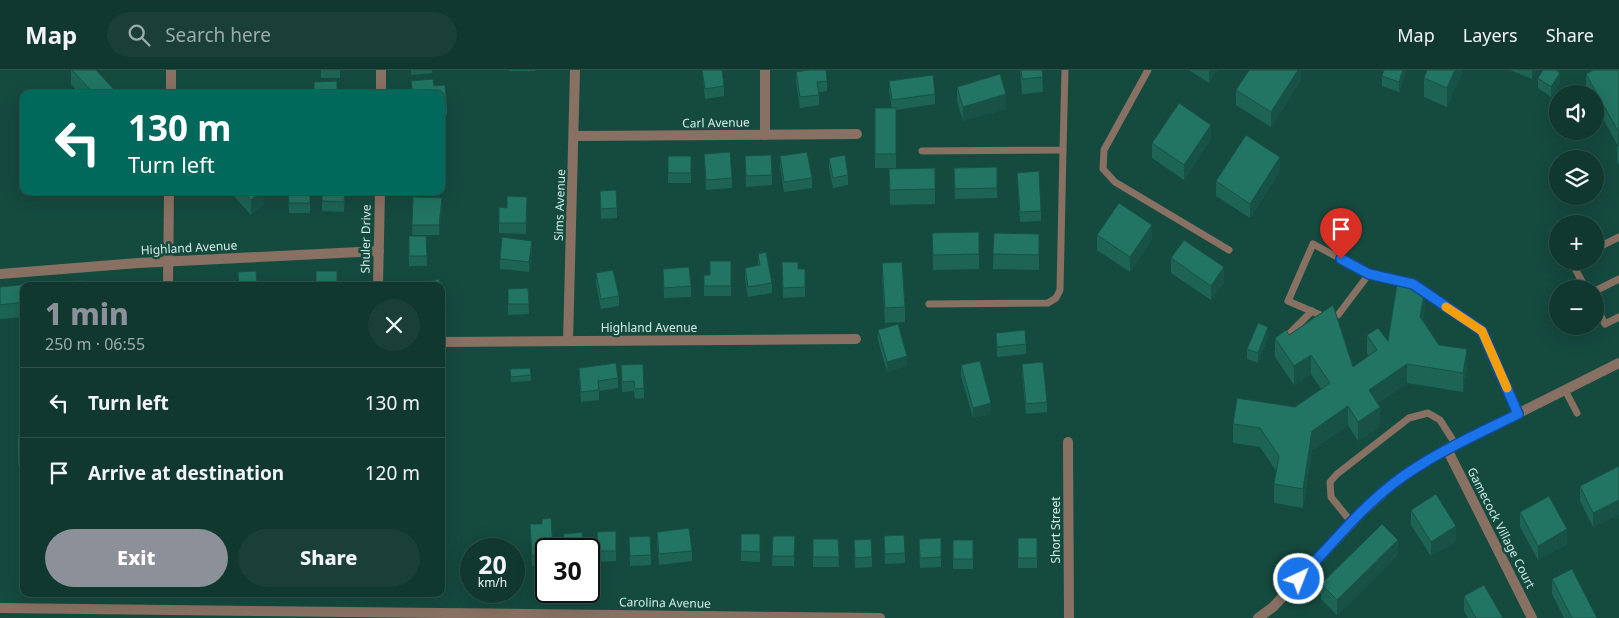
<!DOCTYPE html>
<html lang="en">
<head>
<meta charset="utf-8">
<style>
	body { margin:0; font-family:"Noto Sans",sans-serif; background:#193f37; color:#f1f3f6; height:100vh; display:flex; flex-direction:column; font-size:19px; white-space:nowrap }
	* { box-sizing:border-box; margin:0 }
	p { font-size:16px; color:#9cacaa }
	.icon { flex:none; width:28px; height:28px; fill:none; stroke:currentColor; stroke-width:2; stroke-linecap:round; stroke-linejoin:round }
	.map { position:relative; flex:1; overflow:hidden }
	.details { position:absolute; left:20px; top:212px; width:425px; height:315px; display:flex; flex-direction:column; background:#10382f; border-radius:10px; box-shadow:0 5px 20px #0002,0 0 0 1px #30524b }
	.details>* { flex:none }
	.banner { position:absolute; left:20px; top:20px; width:425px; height:105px; border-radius:10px; box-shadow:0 5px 20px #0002,0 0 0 1px #30524b; background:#00695c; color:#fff; overflow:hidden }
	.tools { position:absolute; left:1549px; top:15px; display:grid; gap:10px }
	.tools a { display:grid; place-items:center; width:55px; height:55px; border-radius:50%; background:#10382f; box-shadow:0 5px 20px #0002,0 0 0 1px #30524b; font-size:25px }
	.speed { position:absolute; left:460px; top:468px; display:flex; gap:10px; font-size:25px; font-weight:700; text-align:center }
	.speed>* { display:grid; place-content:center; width:65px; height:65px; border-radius:50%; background:#10382f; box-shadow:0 5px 20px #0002,0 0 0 1px #30524b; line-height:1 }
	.speed small { font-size:12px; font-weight:400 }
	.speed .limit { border:2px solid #111; border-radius:8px; background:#fff; color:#111 }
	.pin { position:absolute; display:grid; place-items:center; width:42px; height:42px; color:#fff; margin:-51px -21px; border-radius:50% 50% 50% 0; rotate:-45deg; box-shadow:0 0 5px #0007 }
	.pin .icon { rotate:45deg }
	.me { position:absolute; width:55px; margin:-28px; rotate:43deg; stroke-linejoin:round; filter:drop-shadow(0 0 4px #0008) }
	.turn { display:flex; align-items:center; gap:18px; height:105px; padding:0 25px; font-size:22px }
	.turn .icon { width:65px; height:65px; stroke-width:2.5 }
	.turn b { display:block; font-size:35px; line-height:42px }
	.round { display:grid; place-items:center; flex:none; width:52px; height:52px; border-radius:26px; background:#193f37 }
	.head { display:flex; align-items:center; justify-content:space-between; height:85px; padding:0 25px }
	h1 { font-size:30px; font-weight:800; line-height:38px; color:#8c9099 }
	.cta { display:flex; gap:10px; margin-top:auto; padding:10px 25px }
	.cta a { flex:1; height:58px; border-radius:30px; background:#8c9099; color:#fff; font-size:20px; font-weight:800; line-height:58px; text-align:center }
	.cta a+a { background:#193f37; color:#f1f3f6 }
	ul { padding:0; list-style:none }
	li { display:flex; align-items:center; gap:15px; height:70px; padding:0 25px; border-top:1px solid #30524b }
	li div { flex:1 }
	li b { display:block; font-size:19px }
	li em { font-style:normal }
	header { display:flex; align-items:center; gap:30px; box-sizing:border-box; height:70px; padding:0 25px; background:#10382f; border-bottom:1px solid #30524b }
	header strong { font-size:24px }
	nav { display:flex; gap:28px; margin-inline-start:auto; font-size:18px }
	.search { width:350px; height:45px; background:#193f37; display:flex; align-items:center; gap:12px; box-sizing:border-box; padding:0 18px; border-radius:28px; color:#9cacaa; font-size:19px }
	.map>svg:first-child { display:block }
</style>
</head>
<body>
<header>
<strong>Map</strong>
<div class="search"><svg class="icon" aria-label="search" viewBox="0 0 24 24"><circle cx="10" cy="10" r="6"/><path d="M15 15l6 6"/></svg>Search here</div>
<nav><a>Map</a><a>Layers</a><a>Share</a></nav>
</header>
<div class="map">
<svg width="1619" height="548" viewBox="0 0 1619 548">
	<rect width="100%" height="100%" fill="#154a3f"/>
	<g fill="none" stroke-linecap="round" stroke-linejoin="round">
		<g stroke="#887162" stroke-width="7">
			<polyline points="1148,0 1104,80 1103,99 1115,112 1229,180"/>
			<polyline points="922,81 1063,80 1065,0"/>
			<polyline points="1595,179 1619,167"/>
			<polyline points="1571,191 1586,219"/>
			<polyline points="1369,204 1338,245 1325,247 1288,231 1313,174 1369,204 1413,214 1482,261 1518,344"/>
			<polyline points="1595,221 1619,209"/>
			<polyline points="929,234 1048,233 1056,228 1060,220 1063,80"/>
			<polyline points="1595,235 1605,254 1619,247"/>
			<polyline points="1283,270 1312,241"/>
			<polyline points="1565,320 1577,343"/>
			<polyline points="1352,453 1331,427 1330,412 1337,404 1409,348 1428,343 1440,350 1456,375"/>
		</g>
		<g stroke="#887162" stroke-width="10">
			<polyline points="171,24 171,0"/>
			<polyline points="381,24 381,0"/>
			<polyline points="765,65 765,0"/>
			<polyline points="574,66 857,64"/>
			<polyline points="0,204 138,193 379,181"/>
			<polyline points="168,216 169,121"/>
			<polyline points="378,216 380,121"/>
			<polyline points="568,271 575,0"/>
			<polyline points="441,272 856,269"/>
			<polyline points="1068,372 1069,548"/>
			<polyline points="1447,379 1532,548"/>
			<polyline points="0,538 880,548"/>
			<polyline points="1258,548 1273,537 1361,443 1392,415 1417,397 1447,379 1619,293"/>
		</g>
	</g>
	<g fill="#1d6455">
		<polygon points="71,0 96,0 118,24 80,24 71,14"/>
		<rect x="321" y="0" width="19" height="8"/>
		<polygon points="411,0 432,0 432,3 411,5"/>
		<rect x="509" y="0" width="26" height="1"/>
		<polygon points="702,0 722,0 724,16 724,26 705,29"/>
		<polygon points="1020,0 1042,0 1043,22 1022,24"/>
		<polygon points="1189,0 1217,0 1209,13"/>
		<polygon points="1301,0 1301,10 1271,57 1236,35 1236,20"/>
		<polygon points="1384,0 1406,0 1399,22 1382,16 1382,6"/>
		<polygon points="1463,0 1447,37 1424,27 1424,8"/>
		<polygon points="1510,0 1536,0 1532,9"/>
		<polygon points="1619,0 1619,75 1618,76 1595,34 1595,24 1589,24 1586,18 1586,4"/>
		<polygon points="796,2 827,11 827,21 819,22 819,35 800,38 796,12"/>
		<polygon points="1538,8 1560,13 1551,27 1538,18"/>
		<polygon points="433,9 434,16 445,15 447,35 447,45 441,45 441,24 412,24 411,11"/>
		<polygon points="889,11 935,24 935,34 896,40 896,98 875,98 875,38 892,38 889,21"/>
		<polygon points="957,17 1006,39 963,51 957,31"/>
		<polygon points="1211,69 1184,110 1152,88 1152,73"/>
		<polygon points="1619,76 1619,95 1617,92 1617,77"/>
		<polygon points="704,84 732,108 732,118 706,120"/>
		<rect x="668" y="86" width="23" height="27"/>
		<polygon points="745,86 772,105 772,115 746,117"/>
		<polygon points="780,86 812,108 812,118 784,122 780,96"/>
		<polygon points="829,88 848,105 848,115 833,118 829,98"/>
		<polygon points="997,97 997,128 955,129 954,98"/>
		<polygon points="935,98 935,134 890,135 889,99"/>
		<polygon points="1280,102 1250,148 1216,126 1216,111"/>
		<polygon points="1017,103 1041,141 1041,151 1020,152"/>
		<polygon points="229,121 264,121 264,134 251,145"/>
		<polygon points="288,121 310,121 310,143 289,143"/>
		<polygon points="322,121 345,121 344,142 322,141"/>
		<polygon points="600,121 617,138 617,148 601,149"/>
		<polygon points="413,127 442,138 439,165 412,165"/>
		<polygon points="527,127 526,164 499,163 499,137 507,138"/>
		<polygon points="979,162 979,199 933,200 932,163"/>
		<polygon points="994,163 1039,164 1039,200 993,199"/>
		<polygon points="1097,165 1152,170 1130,202 1097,180"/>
		<polygon points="409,166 426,166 427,196 409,196"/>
		<polygon points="532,181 529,202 500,199 500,189"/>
		<polygon points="758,184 772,213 772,223 748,227 745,208 745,198 758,195"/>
		<polygon points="1171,188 1224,212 1211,230 1171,203"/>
		<polygon points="731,191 731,226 704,226 704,205 710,205"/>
		<polygon points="882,193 905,237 905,252 885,253 882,208"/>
		<polygon points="663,199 691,216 691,227 664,228"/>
		<polygon points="798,199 805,199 805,227 783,228 782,202"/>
		<polygon points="596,203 619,226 619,236 601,239 596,214"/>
		<polygon points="24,216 24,247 0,249 0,217"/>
		<polygon points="528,218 529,244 508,245 508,219"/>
		<polygon points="1425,238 1423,250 1439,275 1467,298 1463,322 1407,313 1378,333 1380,356 1358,371 1348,355 1312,380 1303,438 1274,433 1274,414 1276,401 1260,377 1233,373 1233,354 1295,337 1321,319 1311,304 1294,315 1275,287 1275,268 1289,265 1353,297 1369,286 1367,284 1367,265 1388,271"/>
		<polygon points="878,260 907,296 887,302 878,270"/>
		<polygon points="996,263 1026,274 1026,284 997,287"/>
		<polygon points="1268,267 1258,293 1247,289 1247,279"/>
		<polygon points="1022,294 1047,332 1047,342 1026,344 1022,304"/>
		<polygon points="621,295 644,318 644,328 635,329 634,321 622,322"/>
		<polygon points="961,295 991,344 973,348 961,306"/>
		<polygon points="530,298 531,311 511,312 510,299"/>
		<polygon points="579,298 618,308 618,318 599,321 599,330 581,332 579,308"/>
		<polygon points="18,364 24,365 24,396 18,396"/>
		<polygon points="1619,396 1619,444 1593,457 1580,431 1580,416"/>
		<polygon points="1411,440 1456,471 1431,486 1411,455"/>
		<polygon points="1520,442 1567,474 1538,490 1520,457"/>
		<polygon points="530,454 546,479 546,495 532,496"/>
		<polygon points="597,462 616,481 616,491 598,492"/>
		<polygon points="657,462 692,481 692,491 659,495 657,472"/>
		<polygon points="741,464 760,464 760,492 741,491"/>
		<polygon points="773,466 795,466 794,496 772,496"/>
		<polygon points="884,466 905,483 905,493 885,494"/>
		<polygon points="629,467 651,485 651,495 630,496"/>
		<polygon points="941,468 941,497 920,498 919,469"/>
		<rect x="1018" y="468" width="19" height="30"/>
		<polygon points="813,469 838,469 839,497 813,497"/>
		<polygon points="854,470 872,487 872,497 855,498"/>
		<rect x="953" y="470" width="20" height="29"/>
		<polygon points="1398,484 1337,545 1321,529 1321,514"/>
		<polygon points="1552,509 1597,548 1564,548 1552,524"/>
		<polygon points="1464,526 1503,548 1468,548 1464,541"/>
	</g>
	<g fill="#185145">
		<polygon points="1209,0 1217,0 1209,13"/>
		<polygon points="1298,0 1301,0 1301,10 1271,57 1271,42"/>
		<polygon points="1403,0 1406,0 1399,22 1399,12"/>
		<polygon points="1455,0 1463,0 1447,37 1447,18"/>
		<polygon points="1532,0 1536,0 1532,9"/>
		<polygon points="1560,3 1560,13 1551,27 1551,17"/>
		<polygon points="1006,24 1006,39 963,51 963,37"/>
		<polygon points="1211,55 1211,69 1184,110 1184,95"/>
		<polygon points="1619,60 1619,75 1618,76 1618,61"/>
		<polygon points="1280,87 1280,102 1250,148 1250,134"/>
		<polygon points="261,121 264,121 264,134 251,145 251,130"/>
		<polygon points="442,128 442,138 439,165 439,155"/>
		<polygon points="1152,155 1152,170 1130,202 1130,187"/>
		<polygon points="532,171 532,181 529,202 529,192"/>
		<polygon points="1224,197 1224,212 1211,230 1211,216"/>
		<polygon points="1425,219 1425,238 1420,266 1420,247"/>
		<polygon points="443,224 443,234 441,235 441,225"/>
		<polygon points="1268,257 1268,267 1258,293 1258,283"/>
		<polygon points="1467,279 1467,298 1463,322 1463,303"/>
		<polygon points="1311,285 1311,304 1294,315 1294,296"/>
		<polygon points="907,286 907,296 887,302 887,292"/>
		<polygon points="1407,294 1407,313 1369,339 1369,320"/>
		<polygon points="991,333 991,344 973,348 973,338"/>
		<polygon points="1348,336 1348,355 1312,380 1303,438 1303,419 1312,361"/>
		<polygon points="1380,337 1380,356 1358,371 1358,352"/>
		<polygon points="1619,430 1619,444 1593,457 1593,443"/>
		<polygon points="1456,456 1456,471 1431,486 1431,472"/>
		<polygon points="1567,459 1567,474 1538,490 1538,476"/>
		<polygon points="1398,470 1398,484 1337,545 1337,530"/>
	</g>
	<g fill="#227463" stroke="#185145">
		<polygon points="72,0 96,0 118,24 94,24"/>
		<polygon points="702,0 722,0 724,16 705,19"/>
		<polygon points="809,0 826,0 827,11 817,12 819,25 800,27 796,2"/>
		<polygon points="1021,0 1042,0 1043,7 1022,9"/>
		<polygon points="1249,0 1298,0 1271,42 1236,20"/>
		<polygon points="1384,0 1403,0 1399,12 1382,6"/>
		<polygon points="1427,0 1455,0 1447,18 1424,8"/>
		<polygon points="1543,0 1556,0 1560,3 1551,17 1538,8"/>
		<polygon points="1593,0 1619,0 1619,60 1618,61 1586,4"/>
		<polygon points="1000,4 1006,24 963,37 957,17"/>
		<polygon points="933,5 935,24 892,30 889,11"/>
		<polygon points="433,9 434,16 445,15 447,35 441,35 441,24 413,24 411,11"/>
		<polygon points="337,11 337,24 314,24 314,12"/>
		<polygon points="1179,33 1211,55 1184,95 1152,73"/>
		<rect x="875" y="38" width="21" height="46"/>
		<polygon points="1246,65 1280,87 1250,134 1216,111"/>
		<polygon points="730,82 732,108 706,110 704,84"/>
		<polygon points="807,82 812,108 784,112 780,86"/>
		<polygon points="771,85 772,105 746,106 745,86"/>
		<polygon points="845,85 848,105 833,108 829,88"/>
		<rect x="668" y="86" width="23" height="17"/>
		<polygon points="997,97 997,118 955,119 954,98"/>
		<polygon points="935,98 935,119 890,120 889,99"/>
		<polygon points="1039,101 1041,141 1020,142 1017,103"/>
		<polygon points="616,120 617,138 601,139 600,121"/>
		<polygon points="243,121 261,121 251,130"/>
		<polygon points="288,121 310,121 310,133 289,133"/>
		<polygon points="322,121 345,121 344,132 322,131"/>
		<polygon points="507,126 527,127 526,153 499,153 499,137 507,138"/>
		<polygon points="413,127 442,128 439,155 412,155"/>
		<polygon points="1119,133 1152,155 1130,187 1097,165"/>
		<polygon points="979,162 979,184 933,185 932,163"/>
		<polygon points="994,163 1039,164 1039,185 993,184"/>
		<polygon points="409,166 426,166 427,186 409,186"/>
		<polygon points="502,167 532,171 529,192 500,189"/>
		<polygon points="1184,170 1224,197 1211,216 1171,188"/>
		<polygon points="766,182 772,213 748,217 745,198 760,195 758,184"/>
		<polygon points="710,191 731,191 731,216 704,216 704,205 710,205"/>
		<polygon points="782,192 798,192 798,199 805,199 805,217 783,218"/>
		<polygon points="902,192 905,237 885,238 882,193"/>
		<polygon points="689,197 691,216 664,218 663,199"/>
		<polygon points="613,200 619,226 601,229 596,203"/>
		<polygon points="256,201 257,216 239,216 238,202"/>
		<rect x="316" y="201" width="21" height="15"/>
		<polygon points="439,209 441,216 414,216"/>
		<polygon points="80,210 86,216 74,216"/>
		<polygon points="47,212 47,216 24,216 24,232 0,235 0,217"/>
		<polygon points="1397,214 1425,219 1420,247 1439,275 1467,279 1463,303 1407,294 1369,320 1380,337 1358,352 1348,336 1312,361 1303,419 1274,414 1279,386 1260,358 1233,354 1237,328 1295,337 1330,313 1311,285 1294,296 1275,268 1286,260 1289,265 1333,235 1353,297 1377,280 1367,265 1378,258 1388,271"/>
		<polygon points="441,217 443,224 441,225"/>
		<polygon points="528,218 529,234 508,234 508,219"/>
		<polygon points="1258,253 1268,257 1258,283 1247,279"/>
		<polygon points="898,254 907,286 887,292 878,260"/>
		<polygon points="1025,260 1026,274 997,277 996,263"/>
		<polygon points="980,291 991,333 973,338 961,295"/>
		<polygon points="1043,292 1047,332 1026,334 1022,294"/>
		<polygon points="616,293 618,308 598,311 599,320 581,322 579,298"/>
		<polygon points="643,294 644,318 635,319 634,311 622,312 621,295"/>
		<polygon points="530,298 531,305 511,307 510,299"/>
		<polygon points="18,364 24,365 24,386 18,386"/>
		<polygon points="1619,396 1619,430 1593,443 1580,416"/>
		<polygon points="1436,424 1456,456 1431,472 1411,440"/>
		<polygon points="1549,426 1567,459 1538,476 1520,442"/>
		<polygon points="551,448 553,479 546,479 546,485 532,486 530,454 542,454 542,449"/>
		<polygon points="1382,454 1398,470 1337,530 1321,514"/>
		<polygon points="689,458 692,481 659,484 657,462"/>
		<polygon points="616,461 616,481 598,481 597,462"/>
		<polygon points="582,462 584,479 565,479 563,464"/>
		<polygon points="741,464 760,464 760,482 741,481"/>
		<polygon points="904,465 905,483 885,484 884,466"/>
		<polygon points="650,466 651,485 630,486 629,467"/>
		<polygon points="773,466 795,466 794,486 772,486"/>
		<polygon points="941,468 941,487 920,488 919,469"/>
		<rect x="1018" y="468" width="19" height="20"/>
		<polygon points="813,469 838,469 839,487 813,487"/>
		<polygon points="871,469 872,487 855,488 854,470"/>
		<rect x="953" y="470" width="20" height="19"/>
		<polygon points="1572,499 1597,548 1572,548 1552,509"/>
		<polygon points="1484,515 1503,548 1476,548 1464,526"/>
	</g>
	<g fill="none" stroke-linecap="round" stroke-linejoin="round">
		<g stroke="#114b97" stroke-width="12">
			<path id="route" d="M1299,509C1330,476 1359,440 1394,413C1432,384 1476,365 1518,344L1482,261L1413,214L1369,204L1341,189"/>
		</g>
		<use href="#route" stroke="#1a73e8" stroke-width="9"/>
		<polyline stroke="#f59e0b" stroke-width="9" points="1446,237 1482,261 1507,318"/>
	</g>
	<g text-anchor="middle" stroke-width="5" stroke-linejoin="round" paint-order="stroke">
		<g font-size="12" fill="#d3ede5" stroke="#154a3f">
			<text transform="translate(716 53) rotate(-1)" y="4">Carl Avenue</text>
			<text transform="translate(560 135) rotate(-88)" y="4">Sims Avenue</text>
			<text transform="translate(366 169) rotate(-89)" y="4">Shuler Drive</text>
			<text transform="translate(189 178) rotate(-3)" y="4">Highland Avenue</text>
			<text x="649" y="262">Highland Avenue</text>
			<text transform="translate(1501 458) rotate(63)" y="4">Gamecock Village Court</text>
			<text transform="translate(1056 460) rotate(-90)" y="4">Short Street</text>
			<text transform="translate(665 533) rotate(1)" y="4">Carolina Avenue</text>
		</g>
	</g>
</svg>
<div class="tools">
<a><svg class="icon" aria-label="sound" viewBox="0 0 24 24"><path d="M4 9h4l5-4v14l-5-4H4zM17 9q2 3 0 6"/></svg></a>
<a><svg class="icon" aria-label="layers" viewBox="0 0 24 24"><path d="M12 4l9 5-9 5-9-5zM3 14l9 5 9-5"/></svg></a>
<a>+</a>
<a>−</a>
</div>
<div class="speed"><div>20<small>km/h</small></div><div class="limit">30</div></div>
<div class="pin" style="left:1341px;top:189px;background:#d93025"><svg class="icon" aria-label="arrive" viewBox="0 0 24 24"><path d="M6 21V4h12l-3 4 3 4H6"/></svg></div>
<svg class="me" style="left:1299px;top:509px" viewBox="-20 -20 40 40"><circle r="17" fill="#1a73e8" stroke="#fff" stroke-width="3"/><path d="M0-11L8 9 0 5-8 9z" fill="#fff"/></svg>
<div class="banner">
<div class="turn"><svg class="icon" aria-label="left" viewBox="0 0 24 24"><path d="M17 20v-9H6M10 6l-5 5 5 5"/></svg><div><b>130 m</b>Turn left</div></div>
</div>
<section class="details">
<div class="head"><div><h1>1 min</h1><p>250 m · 06:55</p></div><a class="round"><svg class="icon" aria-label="close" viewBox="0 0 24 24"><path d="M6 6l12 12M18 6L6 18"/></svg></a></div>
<ul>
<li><svg class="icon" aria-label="left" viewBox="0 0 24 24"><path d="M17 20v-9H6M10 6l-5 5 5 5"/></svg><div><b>Turn left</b></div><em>130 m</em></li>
<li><svg class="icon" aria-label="arrive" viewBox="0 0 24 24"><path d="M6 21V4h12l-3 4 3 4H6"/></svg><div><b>Arrive at destination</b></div><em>120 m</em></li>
</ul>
<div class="cta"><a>Exit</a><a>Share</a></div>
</section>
</div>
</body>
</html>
